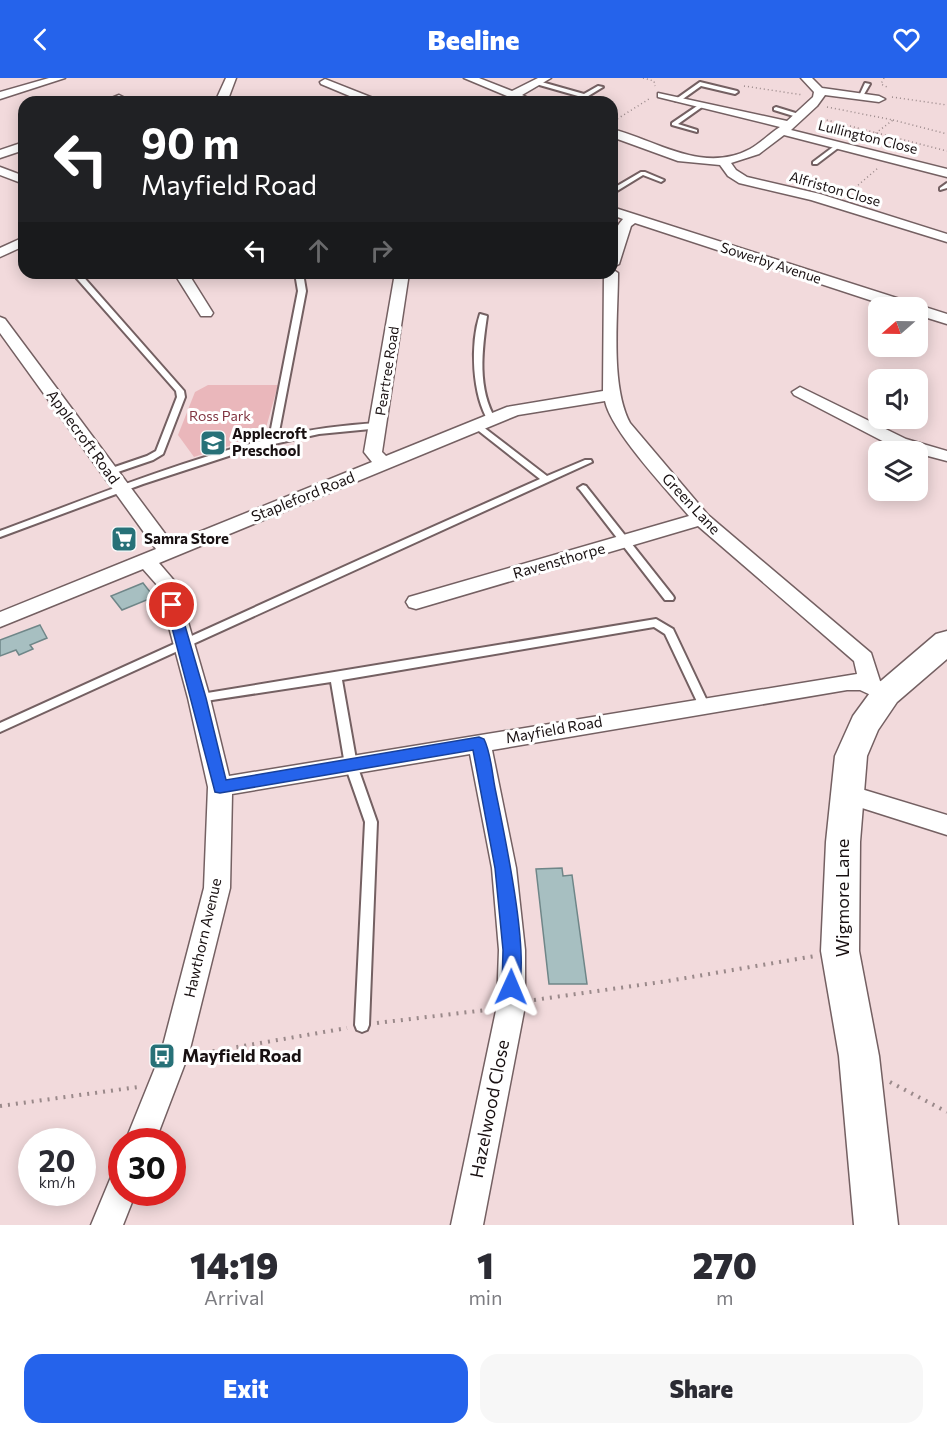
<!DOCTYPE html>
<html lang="en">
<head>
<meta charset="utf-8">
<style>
	body { margin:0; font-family:Commissioner,sans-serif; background:#f7f7f7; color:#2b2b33; height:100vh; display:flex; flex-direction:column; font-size:22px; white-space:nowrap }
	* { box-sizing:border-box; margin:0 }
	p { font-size:20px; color:#7c7c81 }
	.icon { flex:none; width:33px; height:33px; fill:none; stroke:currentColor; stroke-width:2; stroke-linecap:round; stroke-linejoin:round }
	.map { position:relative; height:1147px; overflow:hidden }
	.sheet { display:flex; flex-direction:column; background:#fff; flex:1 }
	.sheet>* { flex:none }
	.hud { position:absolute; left:18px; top:18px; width:600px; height:183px; border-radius:18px; box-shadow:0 3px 15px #0003; background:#202124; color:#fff; overflow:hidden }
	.needle { width:39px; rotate:250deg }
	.buttons { position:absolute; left:868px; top:219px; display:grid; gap:12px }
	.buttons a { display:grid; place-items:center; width:60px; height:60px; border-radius:12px; background:#fff; box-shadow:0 3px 15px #0003; font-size:30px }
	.speed { position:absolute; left:18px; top:1050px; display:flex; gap:12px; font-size:30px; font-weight:700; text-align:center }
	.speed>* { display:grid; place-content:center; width:78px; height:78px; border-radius:50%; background:#fff; box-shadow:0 3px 15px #0003; line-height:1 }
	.speed small { font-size:15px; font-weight:400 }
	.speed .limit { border:9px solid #d22; background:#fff; color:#111 }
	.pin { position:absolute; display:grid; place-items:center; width:51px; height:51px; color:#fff; margin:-26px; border:3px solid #fff; border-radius:50%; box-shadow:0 2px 6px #0007 }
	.me { position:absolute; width:66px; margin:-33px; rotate:1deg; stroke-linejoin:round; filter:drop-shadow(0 0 4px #0008) }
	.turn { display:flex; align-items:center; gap:21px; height:126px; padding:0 24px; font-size:27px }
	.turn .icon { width:78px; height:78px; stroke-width:2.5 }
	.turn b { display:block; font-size:42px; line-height:51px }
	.lanes { display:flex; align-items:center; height:57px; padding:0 24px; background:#0003; justify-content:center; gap:30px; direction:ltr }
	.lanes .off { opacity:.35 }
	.eta { display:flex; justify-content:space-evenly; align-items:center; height:102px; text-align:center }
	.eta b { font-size:36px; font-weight:800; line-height:42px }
	.cta { display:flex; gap:12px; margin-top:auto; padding:12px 24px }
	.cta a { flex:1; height:69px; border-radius:18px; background:#2563eb; color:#fff; font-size:24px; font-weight:800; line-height:69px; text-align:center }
	.cta a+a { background:#f7f7f7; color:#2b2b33 }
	header { display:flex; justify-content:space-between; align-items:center; height:78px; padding:0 24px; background:#2563eb; color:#fff; font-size:27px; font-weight:800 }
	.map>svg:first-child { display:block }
</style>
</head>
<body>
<header><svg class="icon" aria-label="back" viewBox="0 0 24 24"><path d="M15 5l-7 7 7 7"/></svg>Beeline<svg class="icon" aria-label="heart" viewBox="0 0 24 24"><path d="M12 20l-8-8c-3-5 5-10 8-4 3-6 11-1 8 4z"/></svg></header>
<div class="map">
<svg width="947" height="1147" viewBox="0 0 947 1147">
	<rect width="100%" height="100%" fill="#f2dadc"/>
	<polygon fill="#eab7bb" points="208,307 278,307 264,357 194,379 178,357 195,314"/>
	<g fill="#a7bfc1" stroke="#6f8688" stroke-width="1.5">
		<polygon points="143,505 154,519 122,532 111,518"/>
		<polygon points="40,547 47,560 30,567 33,571 19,577 16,572 0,578 0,562"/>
		<polygon points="562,790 563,798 572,797 587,906 549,906 536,791"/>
	</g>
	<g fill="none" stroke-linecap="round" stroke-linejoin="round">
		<g stroke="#746062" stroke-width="4">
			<g id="lane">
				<polygon points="538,3 584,16 598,8 603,9 585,20 536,6"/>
				<polygon points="700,4 737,13 738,14 735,16 701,8 680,23 676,23 676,21"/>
				<polygon points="865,5 870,6 863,18 859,18"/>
				<polygon points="700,26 702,27 702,29 678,46 697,52 697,54 672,47 672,45"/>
				<polygon points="776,29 802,37 803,38 800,40 774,32 774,30"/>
				<polygon points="837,66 842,67 817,86 813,86 813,84"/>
				<polygon points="641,94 645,94 664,102 661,104 643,97 612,116 612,111"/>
				<polygon points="947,105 947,110 940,112 940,110"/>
				<polygon points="72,195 80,195 184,313 185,319 163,376 153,382 109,397 105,394 106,392 147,378 156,373 177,319 176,313"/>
				<path d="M295,195H303L306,213L278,359C311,351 344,347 378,345L381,346V350L319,356L247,372L143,406L0,459V453C89,420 177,384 269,361L298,213Z"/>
				<path d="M480,236L487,238C482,272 477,311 496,342L492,345L489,344C472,317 470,266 480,236Z"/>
				<polygon points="478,345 547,398 585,382 591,382 592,384 0,654 0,645 363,480 540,401 475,350 474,348"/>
				<polygon points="583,407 586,408 673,518 674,520 673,522 665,522 580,412 578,410"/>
				<polygon points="656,541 673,551 709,627 708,630 700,630 665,556 654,549 342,602 357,687 377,744 369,947 367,952 362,954 357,952 355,947 365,744 345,687 331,604 199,624 195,623 194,620 195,617"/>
			</g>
		</g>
		<g stroke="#746062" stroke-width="3">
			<g id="street">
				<polygon points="49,0 65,0 0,21 0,14"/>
				<polygon points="226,0 236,0 227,24 215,24"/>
				<polygon points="464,0 479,0 512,13 538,0 551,0 522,17 537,24 521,24"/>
				<path d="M801,0H812L822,10L879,18L885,21L879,24L825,17L817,28L791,52L947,91V99L784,57L759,76L731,85L736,92L747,99L820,116L947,156V164L811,122L739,105L728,98L720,87L678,83L612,59V51C658,63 703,96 750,71C761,65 770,55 780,49L658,19V15L787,43L813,19L814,14Z"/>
				<polygon points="325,1 378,22 380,24 364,24 321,6 320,4"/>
				<polygon points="119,17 125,20 123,22 102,24"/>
				<polygon points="24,64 24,72 0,80 0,72"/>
				<polygon points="0,89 24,98 24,106 0,97"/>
				<path d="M612,129L947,236V246L918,237V230H894L635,145L631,148L619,186L612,190C612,174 610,154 623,141L612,137Z"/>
				<polygon points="24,159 24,168 0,179 0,170"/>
				<path d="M612,191L618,195C618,239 610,307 630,345L708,437L871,575L880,603L894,610L897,616L894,622L886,624L860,612H847L492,672L516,790L525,872V928L483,1147H451L497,928L499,872L492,790L470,676L232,716L230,810L189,975L155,1064H125L161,975L204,810L208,709L188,620L158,508L143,491L0,549V534L156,471L0,255V239L5,241L172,465L372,384L364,374L395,195H409L382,374L386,378L507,329L603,313L604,195H612ZM605,323C611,353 667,412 689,438L409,519L406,524L409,529L416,531L698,448L854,583L857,596L229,698L210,620L177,506L159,485L518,337Z"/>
				<polygon points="174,195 188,195 213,235 211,238 201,238"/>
				<polygon points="800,309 906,361 947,373 947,383 894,369 794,317 792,314"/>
				<polygon points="848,707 947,737 947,757 840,723 836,716 840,709"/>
				<polygon points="122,1095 122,1114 136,1114 123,1147 91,1147 111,1099"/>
			</g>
		</g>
		<g stroke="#746062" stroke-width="3">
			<polygon id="secondary" points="947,553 947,581 897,624 878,652 867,678 860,764 859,873 879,978 898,1147 854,1147 839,978 821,873 826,764 835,678 853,638 875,608 936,556"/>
		</g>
		<g stroke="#9a898a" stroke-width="1.5" stroke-dasharray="1 3" stroke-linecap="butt">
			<polyline points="643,0 654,3 655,8"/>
			<polyline points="884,0 881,6 889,10"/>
			<polyline points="744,8 803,17"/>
			<polyline points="892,19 947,27"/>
			<polyline points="827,29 893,42 868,61"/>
			<polyline points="819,40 947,73"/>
			<polyline points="893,42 947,56"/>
			<polyline points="614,43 649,21"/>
			<polyline points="849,115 878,90"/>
		</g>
		<g stroke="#9a898a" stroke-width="4" stroke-dasharray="2 6" stroke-linecap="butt">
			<polyline points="534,922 668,903 815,878"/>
			<polyline points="377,945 486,932"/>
			<polyline points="197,976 347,950"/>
			<polyline points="890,1004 947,1034"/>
			<polyline points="0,1028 138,1009"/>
		</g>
		<use href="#lane" fill="#fff" fill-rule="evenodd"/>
		<use href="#street" fill="#fff" fill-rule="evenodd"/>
		<use href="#secondary" fill="#fff" fill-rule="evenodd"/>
	</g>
	<path fill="#2563eb" stroke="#184099" stroke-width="1.5" d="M172,522L179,527L206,620L226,702L479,659L484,661C491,675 492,695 495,710C503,750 532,882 517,915L511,917L505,915L502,909L503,872L495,790L473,672L220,715L215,714L166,527Z"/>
	<defs>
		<g id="school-square" transform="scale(1.35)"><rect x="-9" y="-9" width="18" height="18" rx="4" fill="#277178" stroke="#fff"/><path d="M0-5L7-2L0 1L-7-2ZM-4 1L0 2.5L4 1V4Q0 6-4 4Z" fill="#fff"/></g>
		<g id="supermarket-square" transform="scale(1.35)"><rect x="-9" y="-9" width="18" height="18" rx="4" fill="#277178" stroke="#fff"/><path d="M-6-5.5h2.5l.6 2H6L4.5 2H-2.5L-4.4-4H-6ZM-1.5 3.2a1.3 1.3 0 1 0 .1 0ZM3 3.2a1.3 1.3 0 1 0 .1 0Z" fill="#fff"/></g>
		<g id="bus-square" transform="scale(1.35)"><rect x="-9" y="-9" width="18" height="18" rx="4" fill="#277178" stroke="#fff"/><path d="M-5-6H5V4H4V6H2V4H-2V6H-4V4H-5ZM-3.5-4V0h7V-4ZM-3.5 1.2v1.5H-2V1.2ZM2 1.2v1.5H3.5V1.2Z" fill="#fff"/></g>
	</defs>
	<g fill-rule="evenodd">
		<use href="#school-square" x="213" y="365"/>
		<use href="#supermarket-square" x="124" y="461"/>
		<use href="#bus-square" x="162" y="978"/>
	</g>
	<g text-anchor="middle" stroke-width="6" stroke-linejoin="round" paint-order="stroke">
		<g font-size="14" fill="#181011" stroke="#fff">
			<text transform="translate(868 59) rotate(14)" y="5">Lullington Close</text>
			<text transform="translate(835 111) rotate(16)" y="5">Alfriston Close</text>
			<text transform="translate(771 185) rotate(18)" y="5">Sowerby Avenue</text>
			<text transform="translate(387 293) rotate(-81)" y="5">Peartree Road</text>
		</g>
		<g font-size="14" fill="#813541" stroke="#fff">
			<text x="220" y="343">Ross Park</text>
		</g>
		<g font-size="15" font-weight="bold" fill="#181011" stroke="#fff" text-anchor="start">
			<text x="232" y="361">Applecroft<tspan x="232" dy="17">Preschool</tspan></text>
			<text x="144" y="466">Samra Store</text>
		</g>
		<g font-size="15" fill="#181011" stroke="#fff">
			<text transform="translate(83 359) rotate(54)" y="5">Applecroft Road</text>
			<text transform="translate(303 419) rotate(-22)" y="5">Stapleford Road</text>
			<text transform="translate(691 426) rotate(47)" y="5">Green Lane</text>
			<text transform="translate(559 483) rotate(-16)" y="5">Ravensthorpe</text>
			<text transform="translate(554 652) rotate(-10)" y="5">Mayfield Road</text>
			<text transform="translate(203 860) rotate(-77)" y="5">Hawthorn Avenue</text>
		</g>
		<g font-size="18" fill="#181011" stroke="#fff">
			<text transform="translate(843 820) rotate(-90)" y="6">Wigmore Lane</text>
			<text transform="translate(490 1031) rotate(-79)" y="6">Hazelwood Close</text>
		</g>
		<g font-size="18" font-weight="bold" fill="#181011" stroke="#fff" text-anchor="start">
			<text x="182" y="984">Mayfield Road</text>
		</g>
	</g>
</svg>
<div class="buttons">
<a><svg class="needle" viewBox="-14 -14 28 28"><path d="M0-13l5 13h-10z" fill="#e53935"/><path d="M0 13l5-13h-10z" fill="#7c7c81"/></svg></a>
<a><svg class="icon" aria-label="sound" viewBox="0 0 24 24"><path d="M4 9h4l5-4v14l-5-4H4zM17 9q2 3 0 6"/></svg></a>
<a><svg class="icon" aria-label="layers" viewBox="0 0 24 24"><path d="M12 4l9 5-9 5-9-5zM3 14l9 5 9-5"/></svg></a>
</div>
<div class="speed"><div>20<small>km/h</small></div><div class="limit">30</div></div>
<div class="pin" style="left:172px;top:527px;background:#d93025"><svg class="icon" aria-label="arrive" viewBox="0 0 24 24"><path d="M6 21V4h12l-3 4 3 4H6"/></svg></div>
<svg class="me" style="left:511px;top:909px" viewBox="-20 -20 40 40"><path d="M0-17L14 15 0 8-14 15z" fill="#2563eb" stroke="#fff" stroke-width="4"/></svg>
<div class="hud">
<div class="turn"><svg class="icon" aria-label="left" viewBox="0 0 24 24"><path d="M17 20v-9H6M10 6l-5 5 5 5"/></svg><div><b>90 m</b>Mayfield Road</div></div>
<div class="lanes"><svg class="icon" aria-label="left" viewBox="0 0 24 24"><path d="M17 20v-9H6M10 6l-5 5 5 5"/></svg><svg class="icon off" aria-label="ahead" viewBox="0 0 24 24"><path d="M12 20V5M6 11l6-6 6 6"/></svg><svg class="icon off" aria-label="right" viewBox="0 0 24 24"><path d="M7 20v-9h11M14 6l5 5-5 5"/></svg></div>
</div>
</div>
<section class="sheet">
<div class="eta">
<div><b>14:19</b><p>Arrival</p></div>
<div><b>1</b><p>min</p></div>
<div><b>270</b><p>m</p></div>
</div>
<div class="cta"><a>Exit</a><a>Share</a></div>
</section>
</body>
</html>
